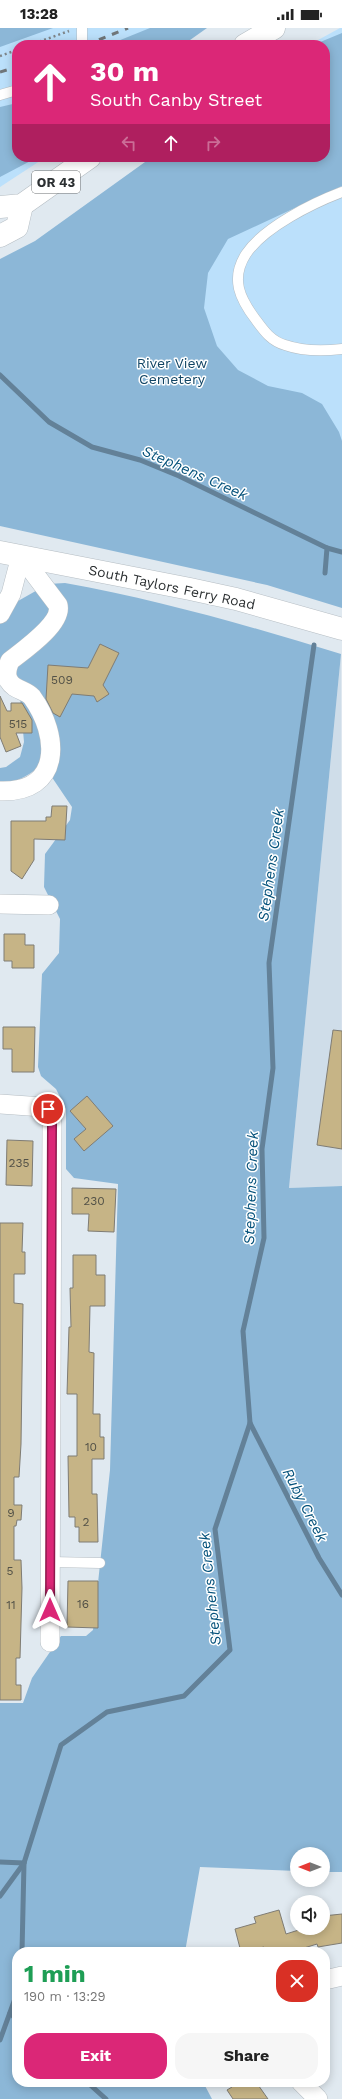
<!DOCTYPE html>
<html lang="en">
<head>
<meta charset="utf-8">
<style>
	body { margin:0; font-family:"Work Sans",sans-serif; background:#f6f6f6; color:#222; height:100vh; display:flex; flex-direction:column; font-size:15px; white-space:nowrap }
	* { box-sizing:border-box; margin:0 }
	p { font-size:13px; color:#767676 }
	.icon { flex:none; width:22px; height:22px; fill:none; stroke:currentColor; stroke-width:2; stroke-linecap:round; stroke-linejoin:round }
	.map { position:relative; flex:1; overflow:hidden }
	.side { position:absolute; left:12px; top:1919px; width:318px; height:140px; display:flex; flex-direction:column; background:#fff; border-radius:16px; box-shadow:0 2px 10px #0003 }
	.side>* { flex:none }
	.banner { position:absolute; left:12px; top:12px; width:318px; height:122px; border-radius:16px; box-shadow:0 2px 10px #0003; background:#db2777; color:#fff; overflow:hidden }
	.needle { width:26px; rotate:270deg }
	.buttons { position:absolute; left:290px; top:1819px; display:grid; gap:8px }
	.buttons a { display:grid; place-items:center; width:40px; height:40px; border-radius:50%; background:#fff; box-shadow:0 2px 10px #0003; font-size:20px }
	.pin { position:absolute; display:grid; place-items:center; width:34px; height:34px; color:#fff; margin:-17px; border:2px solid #fff; border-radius:50%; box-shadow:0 1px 4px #0007 }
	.me { position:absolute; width:44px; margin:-22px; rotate:0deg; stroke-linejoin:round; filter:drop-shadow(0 0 3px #0008) }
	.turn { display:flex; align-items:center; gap:14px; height:84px; padding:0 12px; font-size:18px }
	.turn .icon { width:52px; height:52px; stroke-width:2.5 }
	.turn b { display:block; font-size:28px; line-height:34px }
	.lanes { display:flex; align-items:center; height:38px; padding:0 12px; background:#0003; justify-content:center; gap:20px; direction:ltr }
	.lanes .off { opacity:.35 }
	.round { display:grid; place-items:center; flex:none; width:42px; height:42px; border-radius:16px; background:#f6f6f6 }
	.overview { display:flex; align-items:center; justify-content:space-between; height:68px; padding:0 12px }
	h1 { font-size:24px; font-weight:700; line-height:30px; color:#1e9e55 }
	.button { display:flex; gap:8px; margin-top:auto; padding:8px 12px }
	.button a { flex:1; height:46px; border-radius:16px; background:#db2777; color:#fff; font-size:16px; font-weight:700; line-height:46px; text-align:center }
	.button a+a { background:#f6f6f6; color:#222 }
	.status { display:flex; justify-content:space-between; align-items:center; height:28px; padding:0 20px; background:#fff; direction:ltr }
	.status svg { height:11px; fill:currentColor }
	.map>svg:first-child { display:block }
</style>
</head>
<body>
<div class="status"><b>13:28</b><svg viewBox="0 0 49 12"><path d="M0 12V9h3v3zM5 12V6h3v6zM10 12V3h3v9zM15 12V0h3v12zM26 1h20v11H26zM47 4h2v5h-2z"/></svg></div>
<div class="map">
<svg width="342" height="2071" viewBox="0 0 342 2071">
	<rect width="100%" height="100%" fill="#e0e9f0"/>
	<polygon fill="#cfdde9" points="341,626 342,1158 289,1160"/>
	<g fill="#bbe0fb">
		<polygon points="0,0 184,0 166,17 17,17 17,129 46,129 0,159"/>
		<polygon points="340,0 342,0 342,572 0,243 325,129 325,17 309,17"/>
	</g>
	<g fill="#8cb7d7">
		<polygon points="0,0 53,0 0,19"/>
		<polygon points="150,0 207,0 183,17 108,17"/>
		<polygon points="342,5 342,158 228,211 208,245 204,280 217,318 238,342 268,358 302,365 322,376 339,404 342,413 342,580 267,557 0,498 0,231 35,213 152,129 325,129 325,17 313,17"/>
		<polygon points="17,75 17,129 38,129 0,149 0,79"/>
		<path d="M65,555C159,572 250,598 341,626L289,1160L342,1158V1844H323V1826H297V1843L200,1839L185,1924H17V2054H203L212,2071H0V1675H23L32,1650L61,1608H86L93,1602L110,1442L118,1156L74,1150L66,1141V1081L56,1061L41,1048L38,1039L42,946L59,925L60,891L44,859L45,826L70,792L72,779L43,736C30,746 17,756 0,755V740L6,739L20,729L24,714L20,669L0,645V591L11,577L48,556Z"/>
	</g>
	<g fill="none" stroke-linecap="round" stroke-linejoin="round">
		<g stroke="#638198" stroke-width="5">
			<polyline points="0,347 49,394 92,419 140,432 179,448 327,520 325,545"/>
			<polyline points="327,520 342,524"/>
			<polyline points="250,1395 319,1530 342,1567"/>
			<polyline points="0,1834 24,1835"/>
			<polyline points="0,1868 24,1835"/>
			<polyline points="22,1924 24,1835 61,1717 107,1684 184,1668 230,1622 215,1501 250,1395 243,1303 264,1210 262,1121 273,1040 269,935 314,617"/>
			<polyline points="10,1985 17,1992"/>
			<polyline points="0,2012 17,1965"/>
			<polyline points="87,2054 106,2071"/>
		</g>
	</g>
	<g fill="#c6b486" stroke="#7f7c74">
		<polygon points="100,616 119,625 103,657 109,666 97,674 94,668 72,666 60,689 53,685 46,671 48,637 88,640"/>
		<polygon points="0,668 7,683 11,683 11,675 22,675 32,692 32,705 16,705 21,718 6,724 0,709"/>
		<polygon points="52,778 67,778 65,812 34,811 34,832 22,851 11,843 11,793 46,793 46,789 51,789"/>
		<polygon points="4,906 25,906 25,917 34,917 34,940 12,940 12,933 4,933"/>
		<polygon points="3,999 35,999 34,1044 12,1044 12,1021 3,1021"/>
		<polygon points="333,1002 342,1003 342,1121 317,1117"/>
		<polygon points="87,1068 113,1098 84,1123 74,1111 86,1101 70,1083"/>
		<polygon points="7,1112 33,1113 32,1158 6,1157"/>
		<polygon points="72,1160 116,1161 114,1204 88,1203 89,1186 72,1186"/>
		<polygon points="0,1195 23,1195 22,1224 25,1224 25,1246 14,1246 14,1275 23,1276 21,1416 19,1449 14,1449 14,1477 22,1477 21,1492 17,1492 16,1498 14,1498 14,1532 21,1532 22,1560 20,1630 16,1630 16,1657 21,1657 21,1672 0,1672"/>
		<polygon points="73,1227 96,1227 96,1247 105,1247 105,1278 90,1278 89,1324 94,1325 93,1386 100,1386 100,1409 104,1409 104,1431 92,1431 92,1466 97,1466 98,1514 79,1514 79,1499 75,1499 75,1489 69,1489 68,1428 77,1428 77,1366 67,1366 69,1299 71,1299 70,1260 73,1260"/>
		<polygon points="68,1553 98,1553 98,1600 67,1599"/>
		<polygon points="279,1882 286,1906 305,1900 323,1900 323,1888 342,1886 342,1915 318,1919 317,1916 291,1924 265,1924 264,1919 241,1924 235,1901 256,1895 254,1889"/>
		<polygon points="230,2054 256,2054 268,2071 233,2071 227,2062 232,2059"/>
	</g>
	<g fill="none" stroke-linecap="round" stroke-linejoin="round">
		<g stroke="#b5bdc3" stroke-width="11">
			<g id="lane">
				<polyline points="82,0 82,17"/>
				<polyline points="0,67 17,62"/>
				<path d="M342,164C313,175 264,199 246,226C230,251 240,271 256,292C264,303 271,313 285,317C302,323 324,323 342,321"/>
				<polyline points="51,1534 100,1535"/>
			</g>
		</g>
		<g stroke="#b5bdc3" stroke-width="20">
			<g id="street">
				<polyline points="0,586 11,566 21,528"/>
				<path d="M0,763C62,765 60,708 32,669C26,662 14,662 9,653C5,647 7,640 10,633C24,622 63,595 58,577L21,528"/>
				<polyline points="0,876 49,877"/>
				<polyline points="0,1076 43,1079 48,1081 52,1096 50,1614"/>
				<polyline points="325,1952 342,1948"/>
				<polyline points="301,2054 318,2071"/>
			</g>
		</g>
		<g stroke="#b5bdc3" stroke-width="23">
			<polyline id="secondary" points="0,524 190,561 236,571 342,601"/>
		</g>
		<g stroke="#b5bdc3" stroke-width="23">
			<g id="primary">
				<polyline points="245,17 274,0"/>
				<polyline points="0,179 22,177 90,129"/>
				<polyline points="0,208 17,199 22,177"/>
			</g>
		</g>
		<g stroke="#7f8589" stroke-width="2.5" stroke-dasharray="2 3" stroke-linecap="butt">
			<polyline points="30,17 69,3"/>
			<polyline points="0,28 17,22"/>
		</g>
		<use href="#lane" stroke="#fff" stroke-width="10"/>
		<use href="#street" stroke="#fff" stroke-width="19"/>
		<use href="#secondary" stroke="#fff" stroke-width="22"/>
		<use href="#primary" stroke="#fff" stroke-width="22"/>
		<g stroke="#70767a" stroke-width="3" stroke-dasharray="7 7" stroke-linecap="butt">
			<polyline points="86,17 128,0"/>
			<polyline points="0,44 17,39"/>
		</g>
	</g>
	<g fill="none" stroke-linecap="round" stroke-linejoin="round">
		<g stroke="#8e194d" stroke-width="10">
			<polyline id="route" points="48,1081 52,1096 50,1582"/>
		</g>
		<use href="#route" stroke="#db2777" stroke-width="7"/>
	</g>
	<g text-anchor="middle" stroke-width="3" stroke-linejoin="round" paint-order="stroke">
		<g font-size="12" fill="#525147">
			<text x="62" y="656">509</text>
			<text x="18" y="700">515</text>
			<text x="19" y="1139">235</text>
			<text x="94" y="1177">230</text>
			<text x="91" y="1423">10</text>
			<text x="11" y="1489">9</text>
			<text x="86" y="1498">2</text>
			<text x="10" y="1547">5</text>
			<text x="83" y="1580">16</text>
			<text x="11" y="1581">11</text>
		</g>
		<rect fill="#fff" stroke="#6b6e70" stroke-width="1" x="32" y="143" width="48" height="22" rx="3"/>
		<g font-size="13" font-weight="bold" fill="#2c3032">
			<text x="56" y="159">OR 43</text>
		</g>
		<g font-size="14" fill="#104464" stroke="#fff">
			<text x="172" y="340">River View<tspan x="172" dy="16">Cemetery</tspan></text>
		</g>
		<g font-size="14" fill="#2c3032" stroke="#fff">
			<text transform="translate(172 559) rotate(12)" y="5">South Taylors Ferry Road</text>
		</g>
		<g font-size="15" font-style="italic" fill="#05527b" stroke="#fff">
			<text transform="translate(195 445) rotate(24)" y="5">Stephens Creek</text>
			<text transform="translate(271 837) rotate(-82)" y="5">Stephens Creek</text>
			<text transform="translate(251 1160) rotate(-88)" y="5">Stephens Creek</text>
			<text transform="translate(305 1477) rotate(63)" y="5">Ruby Creek</text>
			<text transform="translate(210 1561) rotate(-96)" y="5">Stephens Creek</text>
		</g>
	</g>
</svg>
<div class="buttons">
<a><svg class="needle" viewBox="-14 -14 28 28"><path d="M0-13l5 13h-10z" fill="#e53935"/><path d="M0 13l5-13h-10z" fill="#767676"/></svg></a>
<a><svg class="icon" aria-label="sound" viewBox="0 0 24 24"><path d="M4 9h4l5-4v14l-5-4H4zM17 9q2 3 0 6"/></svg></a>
</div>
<div class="pin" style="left:48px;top:1081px;background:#d93025"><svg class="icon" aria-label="arrive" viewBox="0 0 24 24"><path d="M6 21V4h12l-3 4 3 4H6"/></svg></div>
<svg class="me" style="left:50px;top:1582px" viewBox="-20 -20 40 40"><path d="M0-17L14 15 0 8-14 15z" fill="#db2777" stroke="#fff" stroke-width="4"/></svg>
<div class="banner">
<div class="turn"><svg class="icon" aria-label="ahead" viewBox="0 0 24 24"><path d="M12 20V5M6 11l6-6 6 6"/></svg><div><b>30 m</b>South Canby Street</div></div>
<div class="lanes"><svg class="icon off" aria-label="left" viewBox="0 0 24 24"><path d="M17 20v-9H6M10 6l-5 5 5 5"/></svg><svg class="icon" aria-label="ahead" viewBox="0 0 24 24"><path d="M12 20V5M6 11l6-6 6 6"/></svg><svg class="icon off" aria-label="right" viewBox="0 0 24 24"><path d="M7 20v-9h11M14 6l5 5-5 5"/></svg></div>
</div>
<section class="side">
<div class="overview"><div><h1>1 min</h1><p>190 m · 13:29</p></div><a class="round" style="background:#d93025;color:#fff"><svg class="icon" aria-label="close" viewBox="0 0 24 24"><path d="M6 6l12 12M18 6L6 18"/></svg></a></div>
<div class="button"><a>Exit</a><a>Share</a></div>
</section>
</div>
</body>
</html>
